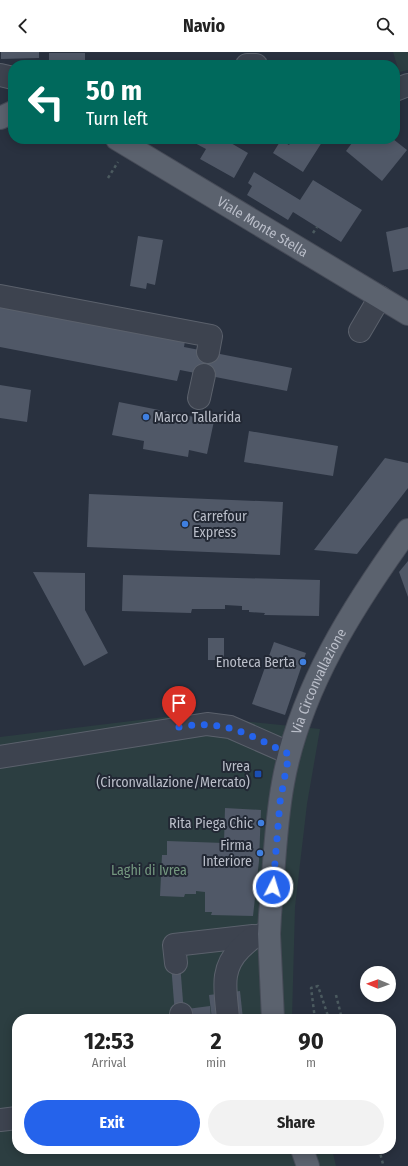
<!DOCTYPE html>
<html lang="en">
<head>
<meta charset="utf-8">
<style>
	body { margin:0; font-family:"Fira Sans Condensed",sans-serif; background:#f2f2f2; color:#222; height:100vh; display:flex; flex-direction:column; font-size:15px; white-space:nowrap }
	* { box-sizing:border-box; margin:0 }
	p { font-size:13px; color:#767676 }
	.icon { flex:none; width:22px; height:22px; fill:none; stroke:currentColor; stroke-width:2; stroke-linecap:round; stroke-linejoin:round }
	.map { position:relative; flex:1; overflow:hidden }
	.details { position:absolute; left:12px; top:962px; width:384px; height:140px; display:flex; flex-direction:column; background:#fff; border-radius:16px; box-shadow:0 2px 10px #0003 }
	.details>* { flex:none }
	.hud { position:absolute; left:8px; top:8px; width:392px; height:84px; border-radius:16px; box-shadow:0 2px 10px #0003; background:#00695c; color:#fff; overflow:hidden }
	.needle { width:26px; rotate:271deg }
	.controls { position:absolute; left:360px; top:914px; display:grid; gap:8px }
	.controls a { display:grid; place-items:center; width:36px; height:36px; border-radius:50%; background:#fff; box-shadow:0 2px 10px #0003; font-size:20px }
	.pin { position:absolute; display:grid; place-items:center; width:34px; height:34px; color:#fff; margin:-41px -17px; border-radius:50% 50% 50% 0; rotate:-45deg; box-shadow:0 0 4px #0007 }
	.pin .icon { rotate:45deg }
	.me { position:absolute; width:44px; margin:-22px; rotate:5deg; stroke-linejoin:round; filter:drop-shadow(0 0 3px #0008) }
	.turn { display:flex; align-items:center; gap:14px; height:84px; padding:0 12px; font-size:18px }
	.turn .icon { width:52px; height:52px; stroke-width:2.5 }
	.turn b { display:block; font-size:28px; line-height:34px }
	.eta { display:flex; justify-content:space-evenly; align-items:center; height:68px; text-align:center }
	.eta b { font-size:24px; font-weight:700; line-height:28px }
	.button { display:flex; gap:8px; margin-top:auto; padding:8px 12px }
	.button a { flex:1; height:46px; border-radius:24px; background:#2563eb; color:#fff; font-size:16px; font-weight:700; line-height:46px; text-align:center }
	.button a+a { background:#f2f2f2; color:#222 }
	header { display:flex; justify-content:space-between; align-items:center; height:52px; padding:0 12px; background:#fff; font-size:18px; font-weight:700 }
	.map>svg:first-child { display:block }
</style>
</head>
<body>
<header><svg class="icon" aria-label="back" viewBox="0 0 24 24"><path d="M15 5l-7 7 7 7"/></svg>Navio<svg class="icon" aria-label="search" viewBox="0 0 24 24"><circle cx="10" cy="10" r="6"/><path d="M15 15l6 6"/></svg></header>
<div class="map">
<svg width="408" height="1114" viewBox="0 0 408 1114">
	<rect width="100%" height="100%" fill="#29313f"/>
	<g fill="#2c3e41">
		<polygon points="393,0 408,0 408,18 399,20"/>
		<polygon points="181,663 320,677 307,752 295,855 292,967 17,967 17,1097 332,1097 336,1114 0,1114 0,685"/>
	</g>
	<g fill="#505867">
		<polygon points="1,0 39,0 39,6 1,7"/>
		<rect x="49" y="1" width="36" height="10"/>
		<polygon points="192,87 224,87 248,101 234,126 200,107 206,97 191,89"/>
		<polygon points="293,87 324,87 303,120 273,101 281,88 289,93"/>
		<polygon points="355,87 393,87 407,98 382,129 346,99"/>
		<polygon points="254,120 300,148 313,128 362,158 341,190 293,160 288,168 247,143 252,134 248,131"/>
		<polygon points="408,175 408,217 393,220 386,180"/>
		<polygon points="138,184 163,188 155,233 147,231 146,237 130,234"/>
		<polygon points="0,254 185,289 184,295 292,316 287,339 180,318 177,329 0,295"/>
		<polygon points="0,333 31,338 27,370 0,366"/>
		<polygon points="119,350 214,369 207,402 189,398 188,405 143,397 144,389 112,383"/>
		<polygon points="249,379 338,394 333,424 244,410"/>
		<polygon points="385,406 408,411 408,436 357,502 314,498"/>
		<polygon points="89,442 283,450 280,503 87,495"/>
		<polygon points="408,509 408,545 399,520"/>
		<polygon points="33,520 85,521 85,558 108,601 84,614"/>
		<polygon points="123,523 320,528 319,564 264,563 265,561 249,560 249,558 242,558 242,554 225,553 225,557 192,557 191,561 122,559"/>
		<rect x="208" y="586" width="16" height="22"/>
		<polygon points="274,590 306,601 285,663 252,652"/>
		<polygon points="225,756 261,758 259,809 253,864 211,863 212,860 205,860 205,840 196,839 196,842 185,842 184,845 160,844 162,803 167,803 167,789 224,791"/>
		<polygon points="180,911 184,962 175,963 171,912"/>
		<polygon points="240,939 243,967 212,967 209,943"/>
		<polygon points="210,954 211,967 189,967 187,957"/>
	</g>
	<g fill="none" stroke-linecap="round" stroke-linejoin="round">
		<g stroke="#5b616c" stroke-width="24">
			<g id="minor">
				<polyline points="247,13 256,13"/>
				<polyline points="0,23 13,26"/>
				<polyline points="395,38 408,33"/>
				<polyline points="0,244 211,284 208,300"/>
				<polyline points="360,279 380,245"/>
				<polyline points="199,346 204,323"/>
				<polyline points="0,705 207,672 230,675 289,701"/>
				<polyline points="176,911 174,893 253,884"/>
				<polyline points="181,962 182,967"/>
				<path d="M228,967C226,940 219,918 240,897C253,885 252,884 269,882"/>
				<polyline points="0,1068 17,1066"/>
			</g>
		</g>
		<g stroke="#474c58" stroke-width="24">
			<g id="major">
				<polyline points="0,66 13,60"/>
				<path id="s1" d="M117,87L408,262"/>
				<path id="s2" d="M273,967L269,882L270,863C274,820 275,774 283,731C300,637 353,554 408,478"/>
				<polyline points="302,1097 308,1114"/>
			</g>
		</g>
		<g stroke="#4b5a5f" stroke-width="2.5" stroke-dasharray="3 3" stroke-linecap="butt">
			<polyline points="108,126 118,110"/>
			<polyline points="313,181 317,175"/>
			<polyline points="336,943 342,967"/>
			<polyline points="315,967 311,936 318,934 329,967"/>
			<polyline points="379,1097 383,1112"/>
		</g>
		<use href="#minor" stroke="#3d434f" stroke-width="22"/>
		<use href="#major" stroke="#5b626e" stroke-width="22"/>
	</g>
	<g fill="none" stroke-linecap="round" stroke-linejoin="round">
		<path stroke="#2563eb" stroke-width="7" stroke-dasharray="0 12.6" d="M179,675C226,667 247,682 289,702L280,750L273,835"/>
	</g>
	<g fill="#3f7fe0" stroke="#222834" stroke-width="1.5">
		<circle cx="146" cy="365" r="4"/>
		<circle cx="185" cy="472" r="4"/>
		<circle cx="303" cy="610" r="4"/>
		<circle cx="261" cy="771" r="4"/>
		<circle cx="260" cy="801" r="4"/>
	</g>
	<rect fill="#1a4fb4" stroke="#222834" stroke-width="1.5" x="254" y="718" width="8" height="8" rx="2"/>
	<g text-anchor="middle" stroke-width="4" stroke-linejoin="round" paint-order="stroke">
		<g font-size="14" fill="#babec9" stroke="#222834">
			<text dy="5" stroke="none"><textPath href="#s1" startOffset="170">Viale Monte Stella</textPath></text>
			<text dy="5" stroke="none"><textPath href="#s2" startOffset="345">Via Circonvallazione</textPath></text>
		</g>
		<g font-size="14" fill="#babec9" stroke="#222834" text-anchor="end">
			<text x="154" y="370" text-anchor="start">Marco Tallarida</text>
			<text x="193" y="469" text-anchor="start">Carrefour<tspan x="193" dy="16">Express</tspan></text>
			<text x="295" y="615">Enoteca Berta</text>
			<text x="250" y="719">Ivrea<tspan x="250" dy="16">(Circonvallazione/Mercato)</tspan></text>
			<text x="253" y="776">Rita Piega Chic</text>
			<text x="252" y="798">Firma<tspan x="252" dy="16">Interiore</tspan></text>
		</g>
		<g font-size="14" fill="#74977f" stroke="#222834">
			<text x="149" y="823">Laghi di Ivrea</text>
		</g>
	</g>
</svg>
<div class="controls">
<a><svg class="needle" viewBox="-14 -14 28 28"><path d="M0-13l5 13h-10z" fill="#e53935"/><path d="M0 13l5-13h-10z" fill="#767676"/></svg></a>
</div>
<div class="pin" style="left:179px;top:675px;background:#d93025"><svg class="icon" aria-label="arrive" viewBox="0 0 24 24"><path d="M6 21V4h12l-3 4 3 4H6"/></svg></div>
<svg class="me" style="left:273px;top:835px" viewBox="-20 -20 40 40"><circle r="17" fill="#2563eb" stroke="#fff" stroke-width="3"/><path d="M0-11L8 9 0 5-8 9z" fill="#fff"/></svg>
<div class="hud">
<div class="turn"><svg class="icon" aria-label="left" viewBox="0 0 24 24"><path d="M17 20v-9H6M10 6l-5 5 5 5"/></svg><div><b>50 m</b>Turn left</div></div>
</div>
<section class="details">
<div class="eta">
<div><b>12:53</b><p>Arrival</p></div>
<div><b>2</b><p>min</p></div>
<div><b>90</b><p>m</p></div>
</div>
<div class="button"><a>Exit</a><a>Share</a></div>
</section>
</div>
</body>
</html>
